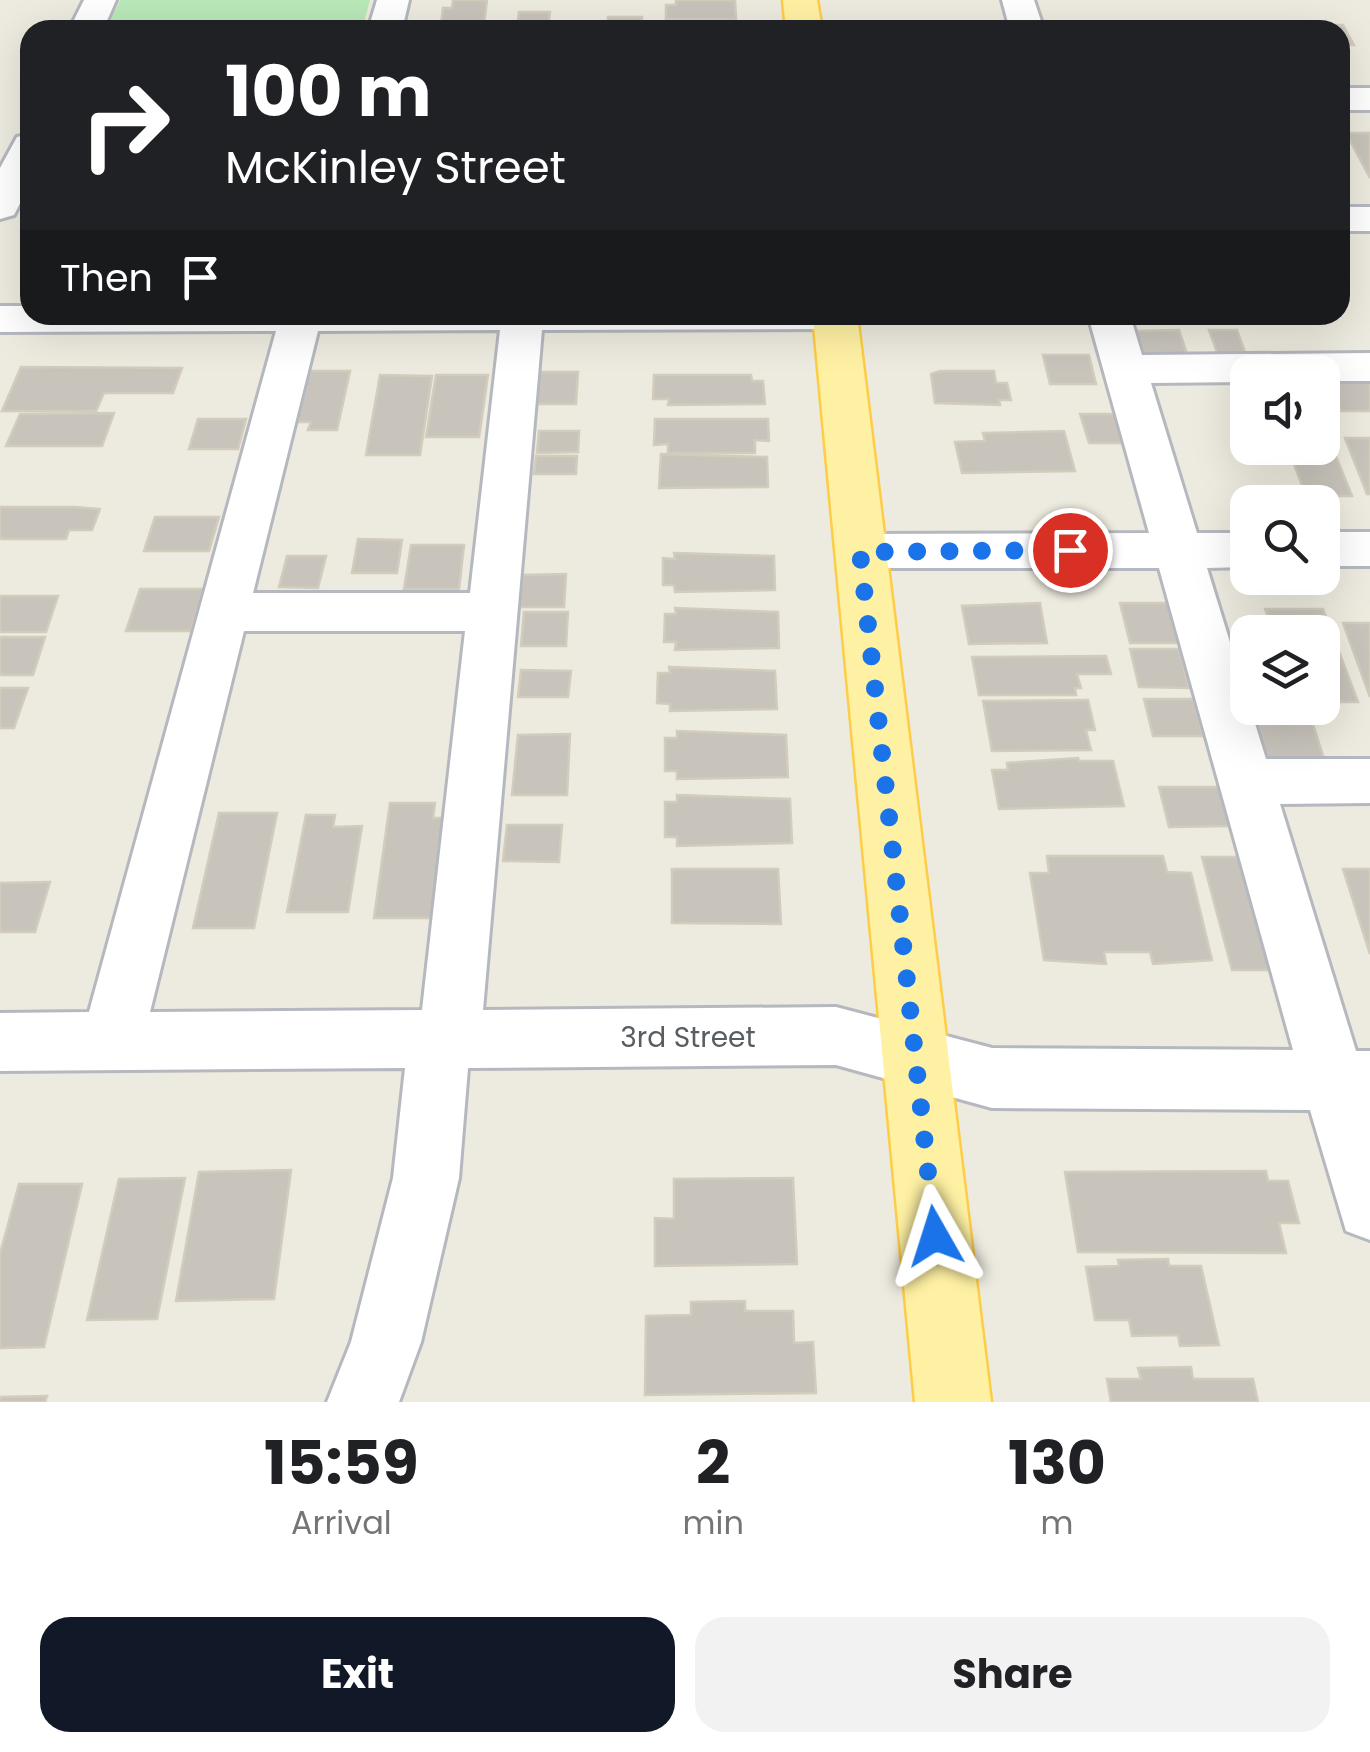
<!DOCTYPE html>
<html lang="en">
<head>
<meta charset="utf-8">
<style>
	body { margin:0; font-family:Poppins,sans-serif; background:#f2f2f2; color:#202124; height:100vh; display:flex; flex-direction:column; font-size:38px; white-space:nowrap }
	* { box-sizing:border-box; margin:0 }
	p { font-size:32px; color:#757577 }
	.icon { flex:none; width:55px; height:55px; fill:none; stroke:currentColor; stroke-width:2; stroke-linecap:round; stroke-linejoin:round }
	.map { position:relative; height:1402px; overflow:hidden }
	.side { display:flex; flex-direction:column; background:#fff; flex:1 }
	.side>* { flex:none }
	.top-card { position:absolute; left:20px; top:20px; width:1330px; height:305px; border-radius:30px; box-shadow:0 10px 40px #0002; background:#202124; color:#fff; overflow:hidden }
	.controls { position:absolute; left:1230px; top:355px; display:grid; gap:20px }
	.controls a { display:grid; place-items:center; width:110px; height:110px; border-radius:20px; background:#fff; box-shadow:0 10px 40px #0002; font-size:50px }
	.pin { position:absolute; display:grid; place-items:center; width:85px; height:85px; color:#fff; margin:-42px; border:5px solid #fff; border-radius:50%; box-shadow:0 2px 10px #0007 }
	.me { position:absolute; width:110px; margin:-55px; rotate:354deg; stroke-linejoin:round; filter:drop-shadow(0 0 8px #0008) }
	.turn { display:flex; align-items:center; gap:35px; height:210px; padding:0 40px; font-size:45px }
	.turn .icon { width:130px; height:130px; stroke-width:2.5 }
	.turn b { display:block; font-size:70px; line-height:85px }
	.then { display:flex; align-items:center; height:95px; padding:0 40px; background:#0003; gap:20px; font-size:38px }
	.eta { display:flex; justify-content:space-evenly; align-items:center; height:170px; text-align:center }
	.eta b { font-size:60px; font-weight:700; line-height:70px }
	.action { display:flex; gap:20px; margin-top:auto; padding:20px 40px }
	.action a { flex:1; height:115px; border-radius:30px; background:#111827; color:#fff; font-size:40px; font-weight:700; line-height:115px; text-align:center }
	.action a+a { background:#f2f2f2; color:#202124 }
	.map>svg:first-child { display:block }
</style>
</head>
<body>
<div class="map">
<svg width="1370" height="1402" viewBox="0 0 1370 1402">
	<rect width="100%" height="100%" fill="#edeadf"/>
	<polygon fill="#b9e8b9" points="120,0 370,0 362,30 106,30"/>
	<g fill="#c8c4bc" stroke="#d2ccbd" stroke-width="2.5">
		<polygon points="453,0 487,0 484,23 441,24 443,8 452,8"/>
		<polygon points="676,0 735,0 736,19 666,19 666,5 676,5"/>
		<polygon points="519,12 550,12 548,28 517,28"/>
		<polygon points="608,17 642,17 642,27 607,28"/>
		<polygon points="1303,25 1343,25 1354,45 1340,45 1340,30 1306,30"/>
		<polygon points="1346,133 1370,133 1370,178"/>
		<polygon points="1179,330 1188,357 1145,357 1136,331"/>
		<polygon points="1209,330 1237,330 1246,355 1218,355"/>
		<polygon points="1043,355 1089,355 1096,384 1050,384"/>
		<polygon points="21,367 182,368 173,393 104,393 96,411 2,411"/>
		<polygon points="310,371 350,371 337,430 308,430 311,422 297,422"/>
		<polygon points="940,371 994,371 996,383 1007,383 1011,400 999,400 1000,405 935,403 931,374"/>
		<polygon points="540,372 578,372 576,404 537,404"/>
		<polygon points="380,375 432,376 420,455 366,455"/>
		<polygon points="436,375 488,375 479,437 426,437"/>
		<polygon points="654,375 751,375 752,381 763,381 765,404 668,405 669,399 653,399"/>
		<polygon points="1329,382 1370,382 1370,411 1341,411"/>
		<polygon points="114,413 102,446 6,446 20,414"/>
		<polygon points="1080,414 1122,414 1130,443 1089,443"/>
		<polygon points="198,419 246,419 238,449 189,449"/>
		<polygon points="655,419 768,419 769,441 755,440 755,453 668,453 668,444 654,445"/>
		<polygon points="539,431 579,431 578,452 537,453"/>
		<polygon points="1064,431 1075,471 962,473 955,442 985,441 983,433"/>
		<polygon points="1345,438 1370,438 1370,494 1367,494"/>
		<polygon points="1322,444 1331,444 1352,496 1306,496 1288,448 1322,448"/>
		<polygon points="661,454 767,457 768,487 659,488"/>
		<polygon points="536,456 577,456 576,474 534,474"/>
		<polygon points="0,507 75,507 100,509 92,530 69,530 66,539 0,539"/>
		<polygon points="155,517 219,517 209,551 144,551"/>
		<polygon points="358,539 402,540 397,573 352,573"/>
		<polygon points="411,545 464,545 459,589 404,589"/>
		<polygon points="674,553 774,556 775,590 675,592 674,585 663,585 663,558 675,559"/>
		<polygon points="287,556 326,556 318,588 279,587"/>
		<polygon points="566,574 564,607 520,607 523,575"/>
		<polygon points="140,589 203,589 191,631 126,631"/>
		<polygon points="0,596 58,596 46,632 0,632"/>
		<polygon points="1040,603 1047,643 969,644 962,606"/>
		<polygon points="1120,603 1174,603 1185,643 1130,643"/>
		<polygon points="675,608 778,612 779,648 675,650 676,642 664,642 665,614 676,614"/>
		<polygon points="1265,609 1323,609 1358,702 1322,702 1322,632 1273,632"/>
		<polygon points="524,612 568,612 566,646 521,646"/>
		<polygon points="1343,623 1370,623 1370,697"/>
		<polygon points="0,637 45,637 33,675 0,675"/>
		<polygon points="1130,649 1179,649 1189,688 1139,687"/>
		<polygon points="1106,656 1111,674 1077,674 1081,688 1075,688 1076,695 979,695 972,657"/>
		<polygon points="669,667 775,671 777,709 670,711 670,704 657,703 658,673 670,673"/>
		<polygon points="521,670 571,671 568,697 518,697"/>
		<polygon points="0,688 28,688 14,728 0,728"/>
		<polygon points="1144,699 1193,699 1203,736 1153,736"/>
		<polygon points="1088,700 1095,730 1086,730 1091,750 992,751 983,701"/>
		<polygon points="1256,718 1311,718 1325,762 1269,762"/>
		<polygon points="677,731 786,735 788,777 677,779 677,771 665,771 665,738 677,738"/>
		<polygon points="570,734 567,795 512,795 518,735"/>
		<polygon points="1078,758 1079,761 1113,761 1124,806 999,809 992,770 1008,770 1007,763"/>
		<polygon points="1159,787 1218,787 1229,826 1169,827"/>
		<polygon points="677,795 790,799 792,843 677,846 677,837 665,837 665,802 677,802"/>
		<polygon points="390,803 435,803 433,818 447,818 436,918 374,918"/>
		<polygon points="219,813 277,813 254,928 193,928"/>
		<polygon points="306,815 335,815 333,827 362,826 348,912 287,912"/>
		<polygon points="507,825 562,825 559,862 503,861"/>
		<polygon points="1047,856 1163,856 1167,872 1191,873 1212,960 1153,964 1150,952 1104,952 1106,964 1044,960 1030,873 1049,873"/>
		<polygon points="1202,857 1239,857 1270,970 1232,970"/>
		<polygon points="672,869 778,869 781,924 672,923"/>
		<polygon points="1343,869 1370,869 1370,954"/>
		<polygon points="50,882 35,932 0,932 0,883"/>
		<polygon points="291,1170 274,1299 176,1301 199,1172"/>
		<polygon points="1266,1171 1268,1181 1288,1181 1299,1223 1279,1223 1286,1253 1078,1252 1065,1172"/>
		<polygon points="185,1178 157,1319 87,1320 119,1179"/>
		<polygon points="793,1178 797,1264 655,1266 655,1218 674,1219 674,1179"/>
		<polygon points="19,1184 82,1184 44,1347 0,1348 0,1254"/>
		<polygon points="1168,1259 1169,1266 1201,1266 1219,1345 1180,1346 1178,1335 1132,1336 1129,1320 1095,1320 1086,1267 1119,1266 1118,1260"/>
		<polygon points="745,1301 745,1311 793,1311 794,1343 813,1342 816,1393 645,1395 646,1316 691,1315 691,1302"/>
		<polygon points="1191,1367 1193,1379 1253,1379 1258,1402 1111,1402 1107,1379 1141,1379 1138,1368"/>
		<polygon points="47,1396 45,1402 0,1402 0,1397"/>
	</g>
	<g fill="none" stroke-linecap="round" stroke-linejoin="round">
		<g stroke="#b5b8be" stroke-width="6">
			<g id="minor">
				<polygon points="84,0 116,0 103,30 69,30"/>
				<polygon points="377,0 409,0 402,30 368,30"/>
				<polygon points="1002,0 1034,0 1044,30 1010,30"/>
				<rect x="1340" y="88" width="30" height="22"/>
				<polygon points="30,134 30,184 14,215 0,219 0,168 17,137"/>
				<rect x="1340" y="207" width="30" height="24"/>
				<path d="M0,306H30V315H855L850,325L835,329L542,330L483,1010L836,1007L992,1048L1293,1050L1159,568H860L843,563L836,551L843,539L860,534L1149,533L1088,315H1130L1142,355L1370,353V381H1322V372H1248V382L1151,383L1197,533H1248V567L1207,568L1266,759H1370V803L1280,804L1356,1051H1370V1240L1346,1231L1310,1110L992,1108L836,1065L468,1068L459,1178L421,1342L399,1402H327L351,1342L393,1178L405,1068L0,1071V1013L89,1012L276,331L0,332ZM500,330L470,593H253L318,331ZM244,631H465L422,1010L150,1012Z"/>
				<rect x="1322" y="532" width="48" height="34"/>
			</g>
		</g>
		<g stroke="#fecd47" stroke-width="5">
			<g id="major">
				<polygon points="783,0 817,0 822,30 786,30"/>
				<polygon points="813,315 857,315 991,1402 915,1402"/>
			</g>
		</g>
		<use href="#minor" fill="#fff" fill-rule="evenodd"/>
		<use href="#major" fill="#fff1a3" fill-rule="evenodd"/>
	</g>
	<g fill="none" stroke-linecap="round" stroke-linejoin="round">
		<polyline stroke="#1a73e8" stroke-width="18" stroke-dasharray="0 32.4" points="935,1236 860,552 1070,550"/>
	</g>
	<g text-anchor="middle" stroke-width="10" stroke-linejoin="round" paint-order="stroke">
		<g font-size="28" fill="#585d62" stroke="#fff">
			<text x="688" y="1047">3rd Street</text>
		</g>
	</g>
</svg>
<div class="controls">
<a><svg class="icon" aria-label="sound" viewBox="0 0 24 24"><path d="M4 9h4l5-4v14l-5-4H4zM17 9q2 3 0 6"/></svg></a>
<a><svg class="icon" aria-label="search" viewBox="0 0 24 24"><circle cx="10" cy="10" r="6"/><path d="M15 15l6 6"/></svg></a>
<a><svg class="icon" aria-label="layers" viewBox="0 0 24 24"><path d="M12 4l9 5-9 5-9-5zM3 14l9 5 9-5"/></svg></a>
</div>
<div class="pin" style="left:1070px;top:550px;background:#d93025"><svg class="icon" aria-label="arrive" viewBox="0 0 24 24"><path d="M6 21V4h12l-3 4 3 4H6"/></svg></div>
<svg class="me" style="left:935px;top:1236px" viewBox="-20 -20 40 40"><path d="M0-17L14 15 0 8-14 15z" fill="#1a73e8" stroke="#fff" stroke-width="4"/></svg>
<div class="top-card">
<div class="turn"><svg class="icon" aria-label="right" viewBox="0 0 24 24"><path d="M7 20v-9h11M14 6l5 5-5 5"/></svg><div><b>100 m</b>McKinley Street</div></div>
<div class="then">Then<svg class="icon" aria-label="arrive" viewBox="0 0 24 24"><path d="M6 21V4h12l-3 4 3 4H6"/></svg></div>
</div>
</div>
<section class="side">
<div class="eta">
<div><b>15:59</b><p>Arrival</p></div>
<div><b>2</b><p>min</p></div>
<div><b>130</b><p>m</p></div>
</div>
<div class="action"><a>Exit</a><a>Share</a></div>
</section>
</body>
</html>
